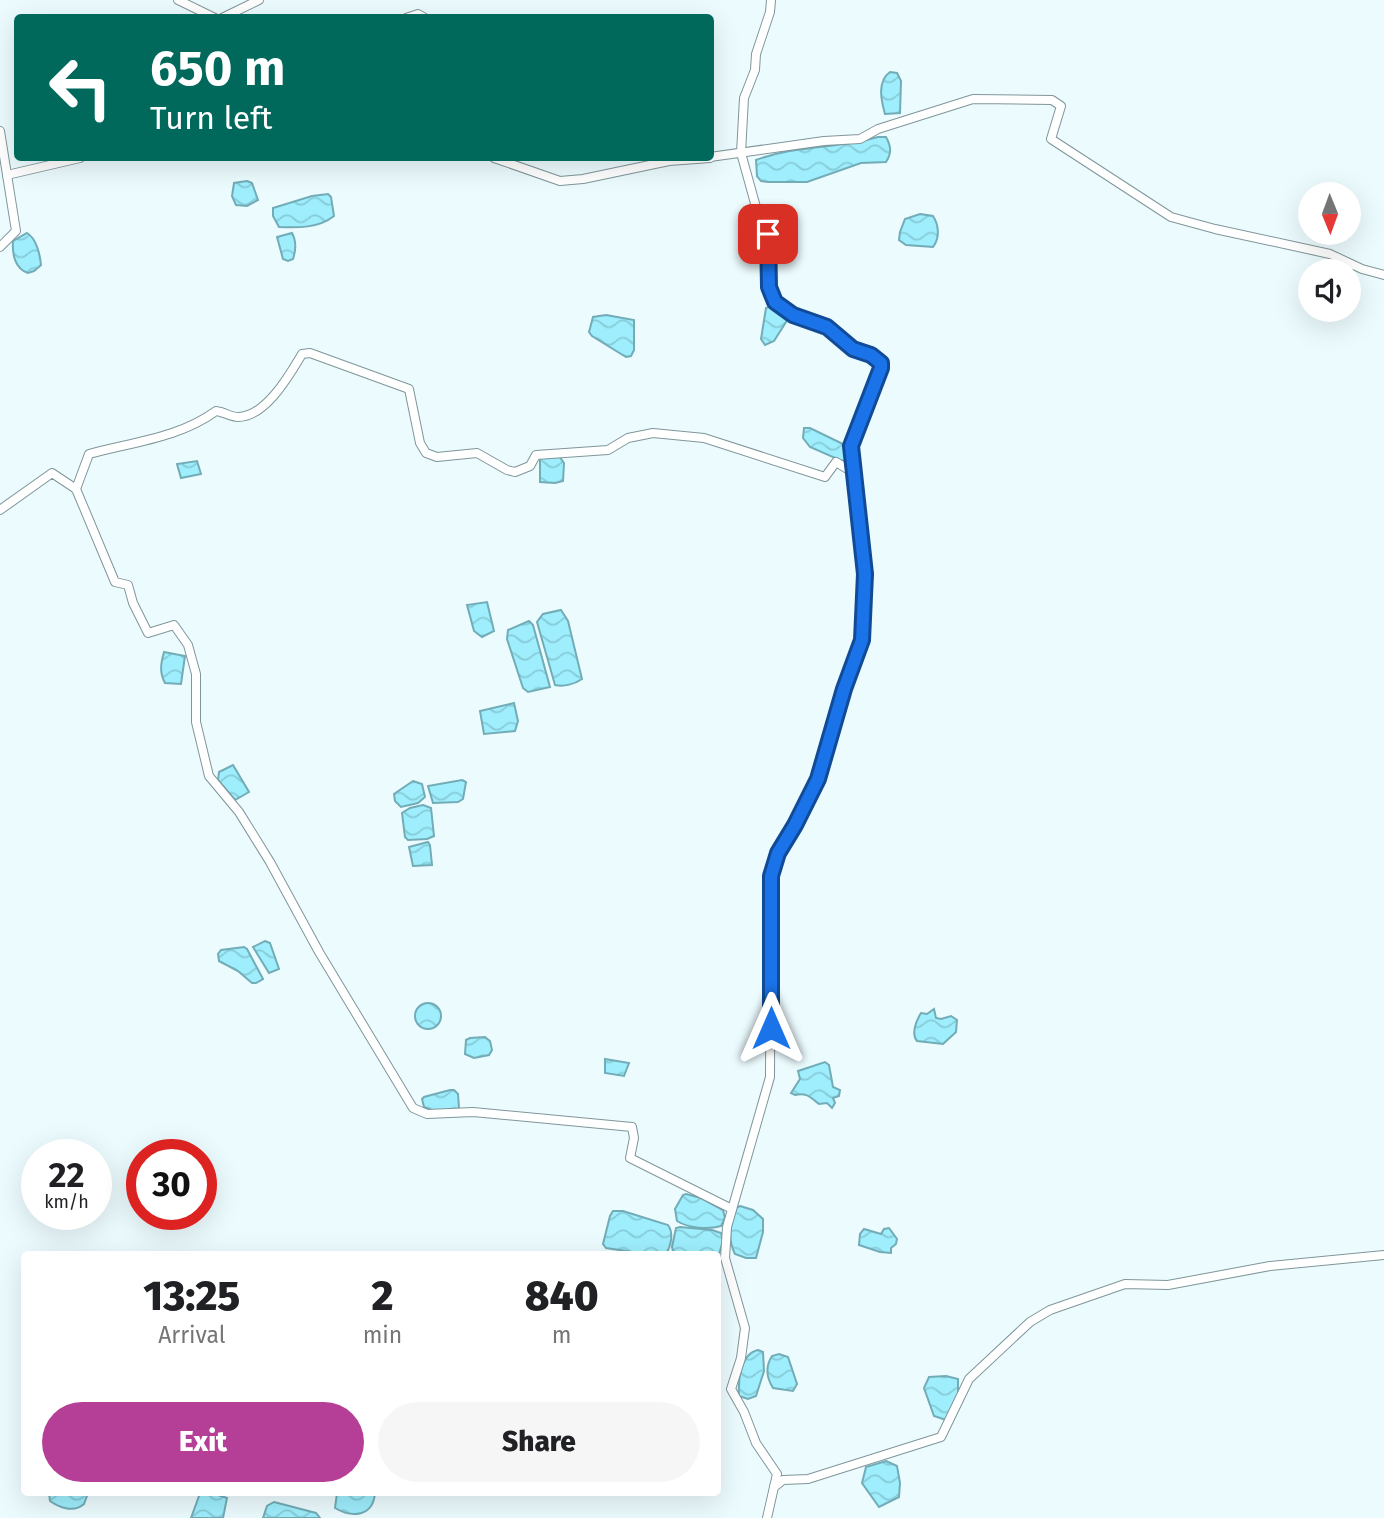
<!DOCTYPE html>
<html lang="en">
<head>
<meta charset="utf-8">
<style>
	body { margin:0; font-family:"Fira Sans",sans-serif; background:#f6f6f6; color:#202124; height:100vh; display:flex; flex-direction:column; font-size:26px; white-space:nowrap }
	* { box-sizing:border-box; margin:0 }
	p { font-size:23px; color:#757577 }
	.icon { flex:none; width:38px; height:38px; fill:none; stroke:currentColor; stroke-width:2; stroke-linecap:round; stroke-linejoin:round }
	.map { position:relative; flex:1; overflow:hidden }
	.sheet { position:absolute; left:21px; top:1251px; width:700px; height:245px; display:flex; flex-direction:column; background:#fff; border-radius:7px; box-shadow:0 7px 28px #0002 }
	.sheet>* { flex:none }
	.top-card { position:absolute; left:14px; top:14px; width:700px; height:147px; border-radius:7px; box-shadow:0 7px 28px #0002; background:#00695c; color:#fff; overflow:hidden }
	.needle { width:46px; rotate:179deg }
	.controls { position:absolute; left:1298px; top:182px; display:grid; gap:14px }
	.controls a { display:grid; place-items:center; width:63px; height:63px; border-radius:50%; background:#fff; box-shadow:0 7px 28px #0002; font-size:35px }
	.speed { position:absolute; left:21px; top:1139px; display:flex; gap:14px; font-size:35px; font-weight:700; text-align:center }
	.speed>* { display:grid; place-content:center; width:91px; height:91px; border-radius:50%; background:#fff; box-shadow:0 7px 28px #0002; line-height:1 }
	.speed small { font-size:18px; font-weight:400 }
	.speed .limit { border:10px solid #d22; background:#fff; color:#111 }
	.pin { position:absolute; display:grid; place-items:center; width:60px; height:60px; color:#fff; margin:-30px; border-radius:14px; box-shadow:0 4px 10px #0006 }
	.me { position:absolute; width:77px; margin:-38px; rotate:0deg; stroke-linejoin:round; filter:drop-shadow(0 0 5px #0008) }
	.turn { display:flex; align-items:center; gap:24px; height:147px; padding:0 21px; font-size:32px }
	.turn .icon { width:91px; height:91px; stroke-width:2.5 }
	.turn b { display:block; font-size:49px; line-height:60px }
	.eta { display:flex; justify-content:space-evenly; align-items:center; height:119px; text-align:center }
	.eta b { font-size:42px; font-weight:800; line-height:49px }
	.cta { display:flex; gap:14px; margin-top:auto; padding:14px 21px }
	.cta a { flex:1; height:80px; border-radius:42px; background:#b53f96; color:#fff; font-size:28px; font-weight:800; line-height:80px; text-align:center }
	.cta a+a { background:#f6f6f6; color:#202124 }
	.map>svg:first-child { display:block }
</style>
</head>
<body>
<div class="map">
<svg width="1384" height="1518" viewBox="0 0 1384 1518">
	<defs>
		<pattern id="water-waves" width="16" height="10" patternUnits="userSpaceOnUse" patternTransform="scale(1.75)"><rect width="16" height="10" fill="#9eeefd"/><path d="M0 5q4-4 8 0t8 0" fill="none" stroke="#87cbd8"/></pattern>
	</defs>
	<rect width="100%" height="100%" fill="#ecfbfe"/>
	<g fill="url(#water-waves)" stroke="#72acb7" stroke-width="2">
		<path d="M890,72L897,73L901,81L900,113L885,114C881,100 877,81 890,72Z"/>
		<path d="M878,137H886C891,146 892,153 886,162L861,163L807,182H768L761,181L757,176L756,160C795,145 837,149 878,137Z"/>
		<polygon points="247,181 252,183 258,200 247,206 236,205 232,196 234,183"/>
		<path d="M328,194L331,197L334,216C319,228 298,228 279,227L273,216V208L312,196Z"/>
		<path d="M920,214L933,216C939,225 940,238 933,247L906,245L899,240L900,232L905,219Z"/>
		<path d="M27,233C36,238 40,254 41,265L34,271L28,273C15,269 12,254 13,241Z"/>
		<path d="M292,233C297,242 296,250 293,259L288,261L283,259L277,237Z"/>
		<polygon points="772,306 786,314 788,319 774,341 765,345 761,339 766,308"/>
		<polygon points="606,315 634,320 634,350 631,356 626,357 592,336 589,332 593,317"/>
		<polygon points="804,428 810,428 845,445 849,459 842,461 810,447 803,438"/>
		<polygon points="559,456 564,463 563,481 555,483 540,482 540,458"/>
		<polygon points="197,461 201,474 181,478 177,464"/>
		<polygon points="487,602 494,631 482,637 474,631 467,605"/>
		<path d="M561,610L568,621L582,679C575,684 564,687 555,685L537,622L543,614Z"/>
		<polygon points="529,621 533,625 550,687 528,692 523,688 507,639 508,630"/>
		<path d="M164,652L185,656L181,684L165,683C159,672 161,663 164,652Z"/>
		<polygon points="514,703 518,721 515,731 484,734 480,711"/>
		<polygon points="233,765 249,792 235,800 218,780 219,772"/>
		<polygon points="462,780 466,782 463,799 458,802 433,803 428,786"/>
		<polygon points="413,781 422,784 425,797 418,803 401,807 395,801 394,794"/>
		<polygon points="423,805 431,808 434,836 427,839 408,840 405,837 402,813 410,808"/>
		<polygon points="428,842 430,845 432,865 413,866 409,847"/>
		<polygon points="265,941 270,943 279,969 269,973 253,947"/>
		<polygon points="244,947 247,949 262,977 263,979 256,983 252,983 238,971 219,961 218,954 221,950"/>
		<circle cx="428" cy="1016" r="13"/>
		<path d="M934,1009L936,1018L941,1019L951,1016L957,1020L956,1032L943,1044L917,1041C911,1034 916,1021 921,1013L927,1014Z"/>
		<polygon points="485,1037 490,1041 492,1050 489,1055 474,1058 465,1054 466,1040 470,1038"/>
		<polygon points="605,1059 629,1063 624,1076 605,1073"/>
		<path d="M825,1062L829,1065L833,1087L840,1090L839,1096L833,1098L835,1103L832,1108L827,1103L819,1104C810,1097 806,1092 795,1095L791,1093L800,1079L798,1071Z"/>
		<polygon points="450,1090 454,1090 458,1094 459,1108 457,1110 431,1110 424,1107 422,1099 424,1097"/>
		<path d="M686,1194L701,1198L723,1210L725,1218L721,1226C708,1230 688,1228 677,1221L675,1209L683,1195Z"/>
		<path d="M740,1206L753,1210L763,1219V1232L756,1258H746L735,1254C727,1238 731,1225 734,1209Z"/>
		<path d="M613,1211H623L668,1225C674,1233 671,1246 666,1254L653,1255L606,1248L603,1244L610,1216Z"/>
		<polygon points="680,1227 712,1230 721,1233 723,1241 719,1254 682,1255 673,1251 672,1247 676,1228"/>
		<polygon points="889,1228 897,1239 896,1244 891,1248 891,1253 880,1252 859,1245 860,1234 864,1229 881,1234 884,1229"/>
		<path d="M758,1350L763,1352L764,1371L756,1396L748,1399L739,1396C738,1381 740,1354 758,1350Z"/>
		<path d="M779,1354L788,1357L797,1384L793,1391L773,1388C766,1377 765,1367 772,1356Z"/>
		<polygon points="946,1376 958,1379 958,1393 946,1420 934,1416 924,1388 929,1377"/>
		<polygon points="886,1461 897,1466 900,1483 899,1497 879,1507 862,1483 866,1467"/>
		<path d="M49,1493H88L84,1504C74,1513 60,1508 50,1501Z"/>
		<polygon points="203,1493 212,1493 227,1498 223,1518 191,1518 199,1496"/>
		<path d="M337,1493H375C373,1517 352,1518 335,1508Z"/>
		<polygon points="274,1502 316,1513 320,1518 263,1518 267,1506"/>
	</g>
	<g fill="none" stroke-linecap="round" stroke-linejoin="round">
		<g stroke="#7f969a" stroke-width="10">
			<g id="street">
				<polyline points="178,0 215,18"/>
				<polyline points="771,0 770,12 756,54 755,70 744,98 741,153 756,207 768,234 769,287 775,301 793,315 827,327 854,349 871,355 881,363 881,368 851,446 865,574 862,641 844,689 818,779 795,825 778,853 771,876 770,1077 727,1227 725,1258 745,1328 741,1358 731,1389 744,1412 756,1443 777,1474 774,1487"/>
				<polyline points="222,18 259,0"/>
				<polyline points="406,18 418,14 425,18"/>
				<polyline points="0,131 16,231 0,247"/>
				<polyline points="710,157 824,141 860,139 878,129 973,99 1052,100 1061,106 1051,139 1171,217 1215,229 1330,254 1362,269 1384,275"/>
				<polyline points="494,158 560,181 583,179 669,161 710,158"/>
				<polyline points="7,175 80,158"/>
				<path d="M76,489L89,454C133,442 179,438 216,411C224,412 231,417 238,417C266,417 290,374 302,354L310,353L409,389L420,443L426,453L437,457L477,453L507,470L515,472L530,466L536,455L608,450L628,438L653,433L704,438L825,477L836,462L854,473"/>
				<polyline points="0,510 52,473 76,489 115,582 128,585 133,603 148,633 174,625 188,645 196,674 196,722 209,776 239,812 270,862 319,952 413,1108 427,1114 473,1112 632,1127 634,1138 630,1158 732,1209"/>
				<polyline points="767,1518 774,1487 783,1480 808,1479 941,1437 969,1379 1030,1322 1050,1310 1125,1284 1168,1285 1270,1266 1384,1255"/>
			</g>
		</g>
		<use href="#street" stroke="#fff" stroke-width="8"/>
	</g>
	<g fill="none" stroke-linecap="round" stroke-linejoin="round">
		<g stroke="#114b97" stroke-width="18">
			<polyline id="route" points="768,234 769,287 775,302 793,315 827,327 853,349 871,355 881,363 881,368 851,446 865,574 862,640 844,689 818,779 795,825 778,853 771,876 771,1028"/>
		</g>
		<use href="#route" stroke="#1a73e8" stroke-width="12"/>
	</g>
</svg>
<div class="controls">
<a><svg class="needle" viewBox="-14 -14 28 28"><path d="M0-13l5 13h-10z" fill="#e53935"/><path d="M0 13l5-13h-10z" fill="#757577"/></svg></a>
<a><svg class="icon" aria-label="sound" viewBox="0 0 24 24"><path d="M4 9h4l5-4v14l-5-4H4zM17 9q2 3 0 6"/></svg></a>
</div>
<div class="speed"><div>22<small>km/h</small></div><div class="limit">30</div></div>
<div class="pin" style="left:768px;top:234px;background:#d93025"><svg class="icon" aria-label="arrive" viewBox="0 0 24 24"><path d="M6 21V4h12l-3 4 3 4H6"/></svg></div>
<svg class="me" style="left:771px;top:1028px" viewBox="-20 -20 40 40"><path d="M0-17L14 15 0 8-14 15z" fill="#1a73e8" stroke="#fff" stroke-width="4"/></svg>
<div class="top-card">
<div class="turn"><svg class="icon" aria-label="left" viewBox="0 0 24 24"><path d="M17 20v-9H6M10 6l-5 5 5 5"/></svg><div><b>650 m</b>Turn left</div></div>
</div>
<section class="sheet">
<div class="eta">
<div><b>13:25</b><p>Arrival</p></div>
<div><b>2</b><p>min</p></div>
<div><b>840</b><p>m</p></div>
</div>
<div class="cta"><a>Exit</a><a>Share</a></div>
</section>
</div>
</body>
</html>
